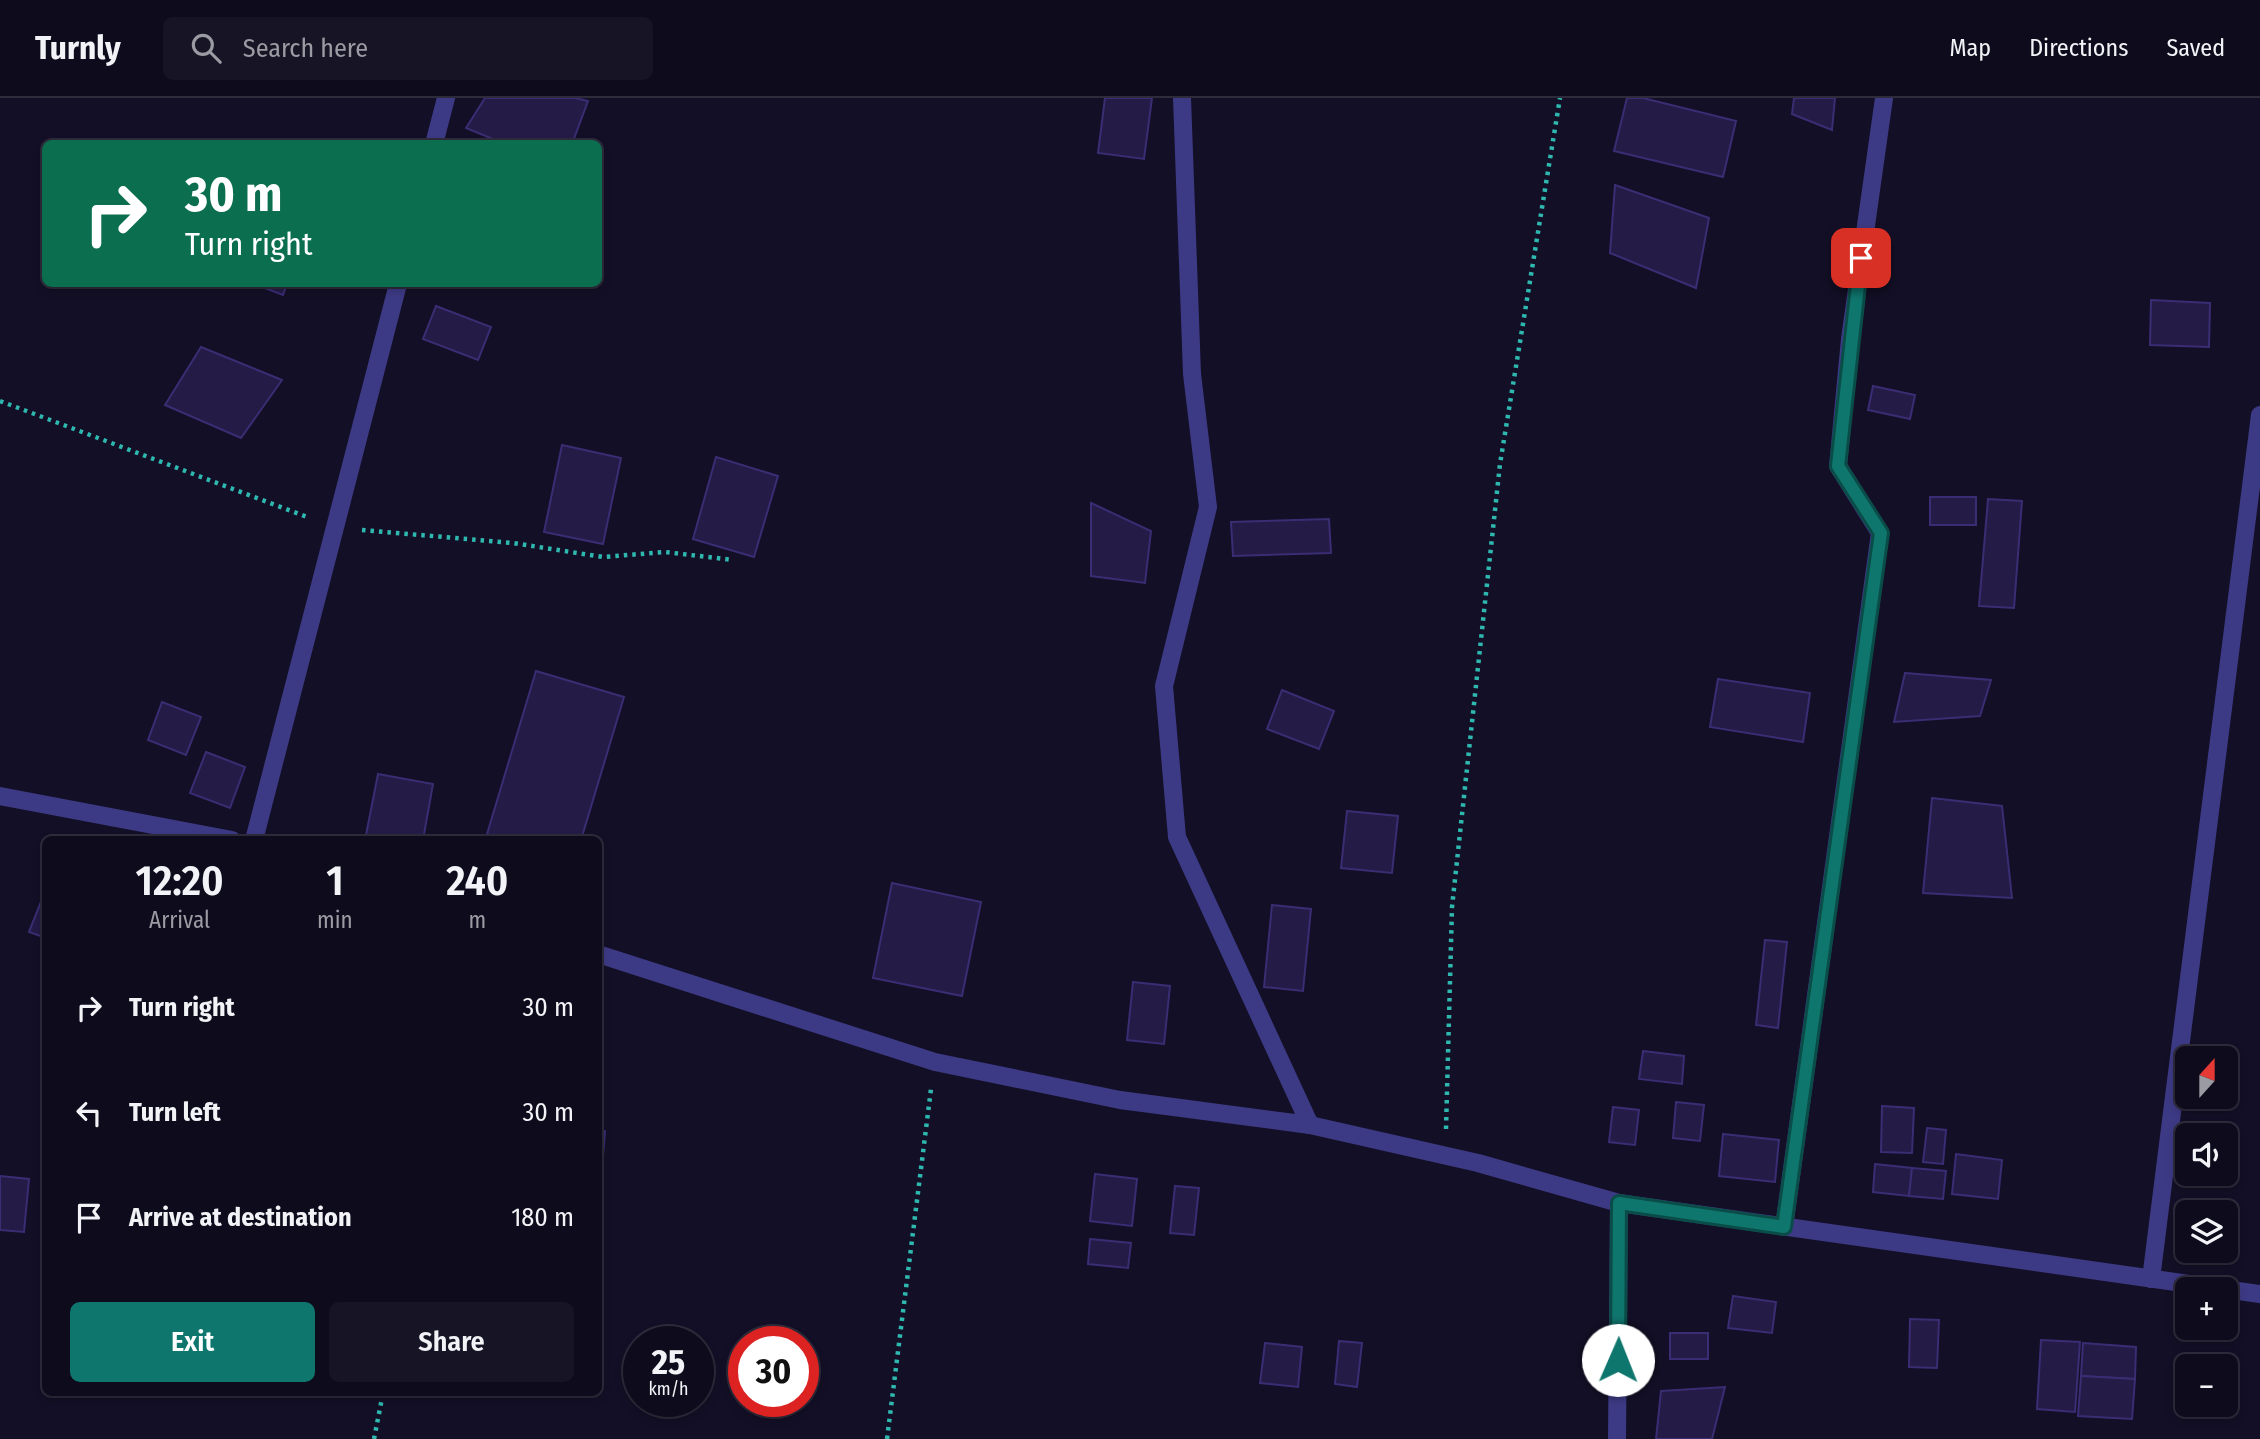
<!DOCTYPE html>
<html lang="en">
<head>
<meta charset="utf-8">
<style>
	body { margin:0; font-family:"Fira Sans Condensed",sans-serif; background:#171425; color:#f1f3f6; height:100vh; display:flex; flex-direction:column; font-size:26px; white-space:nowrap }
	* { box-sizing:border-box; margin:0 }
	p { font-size:23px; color:#9b9ba3 }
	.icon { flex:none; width:38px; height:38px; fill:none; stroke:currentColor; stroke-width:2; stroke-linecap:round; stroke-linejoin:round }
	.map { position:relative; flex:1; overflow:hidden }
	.side { position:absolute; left:42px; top:738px; width:560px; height:560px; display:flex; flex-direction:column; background:#0e0b1c; border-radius:10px; box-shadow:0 4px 10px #0003,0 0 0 2px #2e2b3b }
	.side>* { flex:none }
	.top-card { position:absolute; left:42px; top:42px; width:560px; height:147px; border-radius:10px; box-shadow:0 4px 10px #0003,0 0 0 2px #2e2b3b; background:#0b6e4f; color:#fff; overflow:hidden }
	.needle { width:46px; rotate:21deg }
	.fabs { position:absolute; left:2175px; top:948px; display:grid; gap:14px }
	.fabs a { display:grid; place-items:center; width:63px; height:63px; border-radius:10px; background:#0e0b1c; box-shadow:0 4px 10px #0003,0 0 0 2px #2e2b3b; font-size:35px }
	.speed { position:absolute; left:623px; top:1228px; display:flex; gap:14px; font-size:35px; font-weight:700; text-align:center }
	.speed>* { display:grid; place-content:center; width:91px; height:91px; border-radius:50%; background:#0e0b1c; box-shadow:0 4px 10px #0003,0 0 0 2px #2e2b3b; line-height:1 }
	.speed small { font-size:18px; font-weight:400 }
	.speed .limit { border:10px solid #d22; background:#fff; color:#111 }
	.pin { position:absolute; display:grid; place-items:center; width:60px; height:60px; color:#fff; margin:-30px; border-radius:14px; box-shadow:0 4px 10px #0006 }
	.me { position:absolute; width:77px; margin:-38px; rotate:1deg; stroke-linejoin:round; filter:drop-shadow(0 0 5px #0008) }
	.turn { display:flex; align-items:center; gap:24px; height:147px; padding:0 28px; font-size:32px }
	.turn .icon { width:91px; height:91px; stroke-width:2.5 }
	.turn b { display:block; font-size:49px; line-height:60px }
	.eta { display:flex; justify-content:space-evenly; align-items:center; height:119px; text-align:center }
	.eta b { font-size:42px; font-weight:600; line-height:49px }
	.primary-button { display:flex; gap:14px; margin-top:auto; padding:14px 28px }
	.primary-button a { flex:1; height:80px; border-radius:10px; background:#0f766e; color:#fff; font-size:28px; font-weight:600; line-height:80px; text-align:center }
	.primary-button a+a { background:#171425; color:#f1f3f6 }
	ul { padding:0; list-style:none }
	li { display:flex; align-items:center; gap:21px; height:105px; padding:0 28px }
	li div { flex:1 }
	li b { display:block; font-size:26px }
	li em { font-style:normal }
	header { display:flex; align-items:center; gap:42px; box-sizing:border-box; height:98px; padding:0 35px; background:#0e0b1c; border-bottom:2px solid #2e2b3b }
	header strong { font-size:33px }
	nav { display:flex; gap:38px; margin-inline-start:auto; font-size:24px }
	.search { width:490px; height:63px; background:#171425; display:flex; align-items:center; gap:18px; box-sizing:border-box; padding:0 24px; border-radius:10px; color:#9b9ba3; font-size:26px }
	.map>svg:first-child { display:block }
</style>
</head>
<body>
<header>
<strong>Turnly</strong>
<div class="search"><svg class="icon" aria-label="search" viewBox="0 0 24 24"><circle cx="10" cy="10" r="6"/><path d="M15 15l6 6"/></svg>Search here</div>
<nav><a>Map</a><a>Directions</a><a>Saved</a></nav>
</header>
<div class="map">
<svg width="2260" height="1341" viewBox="0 0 2260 1341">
	<rect width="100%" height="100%" fill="#130f26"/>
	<g fill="#241b47" stroke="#3b2d73" stroke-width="2">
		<polygon points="485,0 575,0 588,3 572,46 505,46 466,30"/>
		<polygon points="1105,0 1152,0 1144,61 1098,55"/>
		<polygon points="1627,0 1643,0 1736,23 1723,79 1614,53"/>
		<polygon points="1794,0 1835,0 1832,32 1792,16"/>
		<polygon points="1615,87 1709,120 1696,190 1610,155"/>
		<polygon points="254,186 287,186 283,197"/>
		<polygon points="2151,202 2210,205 2209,249 2150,247"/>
		<polygon points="436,208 491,229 478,262 423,241"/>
		<polygon points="201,249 282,282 241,340 165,307"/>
		<polygon points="1873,288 1915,297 1910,321 1868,312"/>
		<polygon points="562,347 621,360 603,446 544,434"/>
		<polygon points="716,359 778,378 754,459 693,441"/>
		<rect x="1930" y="399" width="46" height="28"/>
		<polygon points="1988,401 2022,403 2014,510 1979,508"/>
		<polygon points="1091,405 1151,433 1145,485 1091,478"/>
		<polygon points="1329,421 1331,455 1233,458 1231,424"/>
		<polygon points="536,573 624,599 581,742 505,742 487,736"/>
		<polygon points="1905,575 1991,582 1980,618 1894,624"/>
		<polygon points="1718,581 1810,595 1803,644 1710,629"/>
		<polygon points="1282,592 1334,613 1319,651 1267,631"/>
		<polygon points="162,604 201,619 186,657 148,642"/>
		<polygon points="206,654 245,669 230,710 190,695"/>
		<polygon points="378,676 433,686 423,742 365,742"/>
		<polygon points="1932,700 2002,708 2012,800 1923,795"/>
		<polygon points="1347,713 1398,718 1392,775 1341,770"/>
		<polygon points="892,785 981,804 962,898 873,880"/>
		<polygon points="46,791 46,840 29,834"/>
		<polygon points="1272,807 1311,811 1303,893 1264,889"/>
		<polygon points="1765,842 1787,844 1778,930 1756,927"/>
		<polygon points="1133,884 1170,888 1164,946 1127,942"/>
		<polygon points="1643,953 1684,958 1682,986 1639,981"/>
		<polygon points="1676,1004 1704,1007 1700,1043 1673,1040"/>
		<polygon points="1882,1008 1914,1010 1912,1055 1881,1054"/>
		<polygon points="1613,1009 1639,1012 1635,1047 1609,1044"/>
		<polygon points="1927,1030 1946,1032 1943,1066 1923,1064"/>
		<polygon points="598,1032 605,1033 602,1072 598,1071"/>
		<polygon points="1723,1036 1779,1042 1775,1084 1719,1078"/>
		<polygon points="1956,1056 2002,1062 1998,1101 1952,1096"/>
		<polygon points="1875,1066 1912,1070 1909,1098 1873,1094"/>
		<polygon points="1912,1070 1946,1073 1943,1101 1909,1098"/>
		<polygon points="1095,1076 1137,1081 1132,1128 1090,1123"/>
		<polygon points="0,1078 29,1081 24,1134 0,1132"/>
		<polygon points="1175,1088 1199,1090 1194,1137 1170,1135"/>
		<polygon points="1090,1141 1131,1145 1128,1170 1088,1166"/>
		<polygon points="1733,1198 1776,1204 1772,1235 1728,1230"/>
		<polygon points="1910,1221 1939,1222 1937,1270 1909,1269"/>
		<rect x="1670" y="1235" width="38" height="26"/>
		<polygon points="2041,1242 2080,1244 2075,1314 2037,1311"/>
		<polygon points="1339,1243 1362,1245 1357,1289 1335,1286"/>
		<polygon points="1265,1245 1302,1249 1298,1289 1260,1285"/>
		<polygon points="2083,1245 2136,1249 2135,1281 2081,1278"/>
		<polygon points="2081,1278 2135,1281 2132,1321 2078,1318"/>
		<polygon points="1725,1289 1712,1341 1656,1341 1661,1293"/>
	</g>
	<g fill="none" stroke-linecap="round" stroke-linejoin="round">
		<g stroke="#2fb8b0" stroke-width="4.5" stroke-dasharray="3.5 5" stroke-linecap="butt">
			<polyline points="0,303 310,420"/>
			<polyline points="362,432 513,445 603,459 665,454 733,462"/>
			<polyline points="1446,1031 1452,809 1500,366 1560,0"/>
			<polyline points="374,1341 383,1295"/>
			<polyline points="887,1341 931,991"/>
		</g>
		<g stroke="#3d3a85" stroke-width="18">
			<polyline points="1182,0 1192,276 1208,409 1164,588 1177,739 1310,1027"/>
			<polyline points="434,46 446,0"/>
			<polyline points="0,698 232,742"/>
			<polyline points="254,742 398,186"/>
			<polyline points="598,856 935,964 1120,1002 1310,1027 1478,1065 1619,1105 2260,1196"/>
			<polyline points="1784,1129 1880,435 1838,368 1850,241 1884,0"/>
			<polyline points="2151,1181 2260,317"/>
			<polyline points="1617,1341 1619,1105"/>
		</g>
	</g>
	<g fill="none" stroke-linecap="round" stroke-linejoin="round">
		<g stroke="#0a4d48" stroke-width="18">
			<polyline id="route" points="1618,1262 1619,1105 1784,1129 1881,435 1838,368 1861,160"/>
		</g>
		<use href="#route" stroke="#0f766e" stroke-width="12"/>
	</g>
</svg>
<div class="fabs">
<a><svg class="needle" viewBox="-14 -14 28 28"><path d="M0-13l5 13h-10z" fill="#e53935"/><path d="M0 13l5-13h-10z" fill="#9b9ba3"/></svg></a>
<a><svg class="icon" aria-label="sound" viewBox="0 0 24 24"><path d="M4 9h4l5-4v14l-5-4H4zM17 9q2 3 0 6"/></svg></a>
<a><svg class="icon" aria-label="layers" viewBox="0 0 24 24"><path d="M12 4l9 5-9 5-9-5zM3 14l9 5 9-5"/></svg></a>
<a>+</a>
<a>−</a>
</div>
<div class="speed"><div>25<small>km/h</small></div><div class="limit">30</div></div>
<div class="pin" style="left:1861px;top:160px;background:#d93025"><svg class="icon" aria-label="arrive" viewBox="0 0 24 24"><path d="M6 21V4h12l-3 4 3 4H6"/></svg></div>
<svg class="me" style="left:1618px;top:1262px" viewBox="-20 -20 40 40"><circle r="19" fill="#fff"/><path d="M0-13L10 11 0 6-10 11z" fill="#0f766e"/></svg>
<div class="top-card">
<div class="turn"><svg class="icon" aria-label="right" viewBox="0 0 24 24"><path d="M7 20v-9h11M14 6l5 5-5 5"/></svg><div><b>30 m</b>Turn right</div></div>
</div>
<section class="side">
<div class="eta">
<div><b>12:20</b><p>Arrival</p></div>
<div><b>1</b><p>min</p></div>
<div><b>240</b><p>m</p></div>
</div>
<ul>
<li><svg class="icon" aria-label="right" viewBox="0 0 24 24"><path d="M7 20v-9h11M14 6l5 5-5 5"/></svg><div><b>Turn right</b></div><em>30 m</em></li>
<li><svg class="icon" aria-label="left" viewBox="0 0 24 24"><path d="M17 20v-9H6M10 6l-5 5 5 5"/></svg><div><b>Turn left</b></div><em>30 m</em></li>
<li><svg class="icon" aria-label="arrive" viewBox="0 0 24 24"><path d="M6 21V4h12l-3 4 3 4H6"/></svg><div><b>Arrive at destination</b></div><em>180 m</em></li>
</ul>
<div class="primary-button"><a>Exit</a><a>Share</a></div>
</section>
</div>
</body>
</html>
